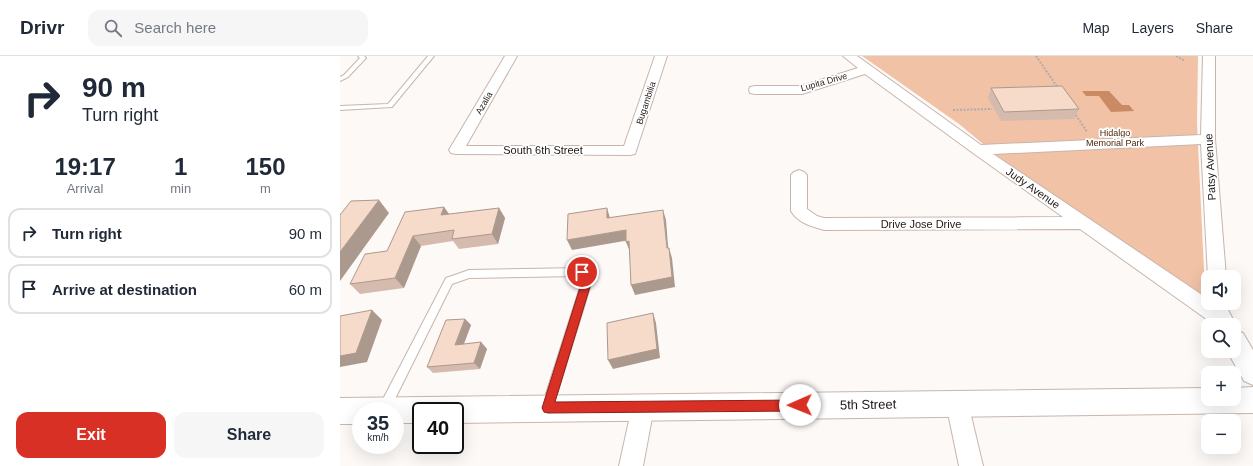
<!DOCTYPE html>
<html lang="en">
<head>
<meta charset="utf-8">
<style>
	body { margin:0; font-family:Helvetica,sans-serif; background:#f6f6f7; color:#1f2937; height:100vh; display:flex; flex-direction:column; font-size:15px; white-space:nowrap }
	* { box-sizing:border-box; margin:0 }
	p { font-size:13px; color:#747a83 }
	.icon { flex:none; width:22px; height:22px; fill:none; stroke:currentColor; stroke-width:2; stroke-linecap:round; stroke-linejoin:round }
	.map { position:relative; flex:1; overflow:hidden }
	.panel { display:flex; flex-direction:column; background:#fff; width:340px }
	.panel>* { flex:none }
	.guide { background:#fff; color:#1f2937; overflow:hidden }
	.tools { position:absolute; left:861px; top:214px; display:grid; gap:8px }
	.tools a { display:grid; place-items:center; width:40px; height:40px; border-radius:8px; background:#fff; box-shadow:0 4px 16px #0002; font-size:20px }
	.speed { position:absolute; left:12px; top:346px; display:flex; gap:8px; font-size:20px; font-weight:700; text-align:center }
	.speed>* { display:grid; place-content:center; width:52px; height:52px; border-radius:50%; background:#fff; box-shadow:0 4px 16px #0002; line-height:1 }
	.speed small { font-size:10px; font-weight:400 }
	.speed .limit { border:2px solid #111; border-radius:6px; background:#fff; color:#111 }
	.pin { position:absolute; display:grid; place-items:center; width:34px; height:34px; color:#fff; margin:-17px; border:2px solid #fff; border-radius:50%; box-shadow:0 1px 4px #0007 }
	.me { position:absolute; width:44px; margin:-22px; rotate:269deg; stroke-linejoin:round; filter:drop-shadow(0 0 3px #0008) }
	.turn { display:flex; align-items:center; gap:14px; height:84px; padding:0 16px; font-size:18px }
	.turn .icon { width:52px; height:52px; stroke-width:2.5 }
	.turn b { display:block; font-size:28px; line-height:34px }
	.eta { display:flex; justify-content:space-evenly; align-items:center; height:68px; text-align:center }
	.eta b { font-size:24px; font-weight:600; line-height:28px }
	.action { display:flex; gap:8px; margin-top:auto; padding:8px 16px }
	.action a { flex:1; height:46px; border-radius:12px; background:#d93025; color:#fff; font-size:16px; font-weight:600; line-height:46px; text-align:center }
	.action a+a { background:#f6f6f7; color:#1f2937 }
	ul { padding:0; list-style:none }
	li { display:flex; align-items:center; gap:12px; height:50px; margin:0 8px 6px; padding:0 8px; border:2px solid #e0e1e3; border-radius:12px }
	li div { flex:1 }
	li b { display:block; font-size:15px }
	li em { font-style:normal }
	header { display:flex; align-items:center; gap:24px; box-sizing:border-box; height:56px; padding:0 20px; background:#fff; border-bottom:1px solid #e0e1e3 }
	header strong { font-size:19px }
	nav { display:flex; gap:22px; margin-inline-start:auto; font-size:14px }
	.search { width:280px; height:36px; background:#f6f6f7; display:flex; align-items:center; gap:10px; box-sizing:border-box; padding:0 14px; border-radius:12px; color:#747a83; font-size:15px }
	main { display:flex; flex:1; min-height:0 }
	.map>svg:first-child { display:block }
</style>
</head>
<body>
<header>
<strong>Drivr</strong>
<div class="search"><svg class="icon" aria-label="search" viewBox="0 0 24 24"><circle cx="10" cy="10" r="6"/><path d="M15 15l6 6"/></svg>Search here</div>
<nav><a>Map</a><a>Layers</a><a>Share</a></nav>
</header>
<main>
<section class="panel">
<div class="guide">
<div class="turn"><svg class="icon" aria-label="right" viewBox="0 0 24 24"><path d="M7 20v-9h11M14 6l5 5-5 5"/></svg><div><b>90 m</b>Turn right</div></div>
</div>
<div class="eta">
<div><b>19:17</b><p>Arrival</p></div>
<div><b>1</b><p>min</p></div>
<div><b>150</b><p>m</p></div>
</div>
<ul>
<li><svg class="icon" aria-label="right" viewBox="0 0 24 24"><path d="M7 20v-9h11M14 6l5 5-5 5"/></svg><div><b>Turn right</b></div><em>90 m</em></li>
<li><svg class="icon" aria-label="arrive" viewBox="0 0 24 24"><path d="M6 21V4h12l-3 4 3 4H6"/></svg><div><b>Arrive at destination</b></div><em>60 m</em></li>
</ul>
<div class="action"><a>Exit</a><a>Share</a></div>
</section>
<div class="map">
<svg width="913" height="410" viewBox="0 0 913 410">
	<rect width="100%" height="100%" fill="#fdf9f7"/>
	<polygon fill="#f1c2a6" points="522,0 858,0 857,67 865,235 859,239 673,113 619,68"/>
	<polygon fill="#ca8b64" points="742,35 769,35 782,49 789,49 794,55 771,56 759,40 746,40"/>
	<g fill="none" stroke-linecap="round" stroke-linejoin="round">
		<g stroke="#c7b6ac" stroke-width="2">
			<g id="service">
				<polygon points="18,0 24,0 26,2 8,21 0,25 0,21 4,19 20,2"/>
				<polygon points="88,0 94,0 52,51 0,54 0,50 48,48"/>
				<polygon points="242,212 245,214 252,225 212,354 208,355 204,354 202,350 242,225 239,220 129,222 112,228 49,355 39,355 38,353 40,349 106,222 129,214"/>
			</g>
		</g>
		<g stroke="#c7b6ac" stroke-width="2">
			<g id="minor">
				<polygon points="165,0 177,0 126,90 284,90 315,0 327,0 295,98 290,99 116,98 111,97 109,94"/>
				<path d="M503,0H517L641,89L861,79L863,0H875V83L886,221H868L861,88L653,98L868,243V247C877,247 885,253 889,261L886,267L879,269L872,267L740,173L484,174C471,170 458,167 451,155V119L454,116L459,114L464,116L467,119V153L477,160L484,162L723,161L633,97L525,18L462,38H415L410,37L409,34L410,31L415,30H461L518,12Z"/>
				<polygon points="617,337 625,340 628,347 643,410 619,410 606,347 609,340"/>
				<polygon points="303,340 311,344 314,351 303,410 279,410 292,351 295,344"/>
			</g>
		</g>
		<g stroke="#c7b6ac" stroke-width="2">
			<g id="tertiary">
				<polygon points="879,251 888,254 896,269 894,273 894,269 871,269 867,261 870,254"/>
				<polygon points="894,274 903,277 913,294 913,329 904,325 887,295 894,295"/>
				<polygon points="913,331 913,357 115,367 115,355 81,355 81,367 55,367 55,355 21,355 21,368 0,368 0,342 868,332 868,343 894,343 894,332"/>
			</g>
		</g>
		<g stroke="#b1acaa" stroke-width="2" stroke-dasharray="2 1.5" stroke-linecap="butt">
			<polyline points="696,0 718,32"/>
			<polyline points="836,0 845,5"/>
			<polyline points="613,54 652,53"/>
			<polyline points="734,56 747,76"/>
		</g>
		<use href="#service" fill="#fff" fill-rule="evenodd"/>
		<use href="#minor" fill="#fff" fill-rule="evenodd"/>
		<use href="#tertiary" fill="#fff" fill-rule="evenodd"/>
	</g>
	<g fill="#d4bbae">
		<polygon points="651,32 739,53 734,63 661,65 648,42"/>
		<polygon points="104,151 109,158 159,152 165,162 158,188 119,193 113,185 81,190 64,232 20,238 10,228 47,195"/>
		<polygon points="125,263 131,269 124,288 141,286 147,293 140,313 93,317 87,311"/>
	</g>
	<g fill="#ac998d">
		<polygon points="39,144 49,157 0,225 0,196"/>
		<polygon points="104,151 111,161 101,159"/>
		<polygon points="159,152 165,162 158,188 152,178"/>
		<polygon points="267,152 270,162 267,162"/>
		<polygon points="323,154 326,164 329,202 327,192"/>
		<polygon points="286,174 290,184 232,194 227,184"/>
		<polygon points="73,180 81,190 64,232 55,222"/>
		<polygon points="289,185 290,196 286,186"/>
		<polygon points="329,192 332,202 335,231 295,239 291,229"/>
		<polygon points="32,254 42,264 27,306 0,311 0,300"/>
		<polygon points="313,257 316,267 320,302 273,313 268,304"/>
		<polygon points="125,263 131,269 121,295 115,289"/>
		<polygon points="141,286 147,293 140,313 134,307"/>
	</g>
	<g fill="#f6daca" stroke="#ac998d">
		<polygon points="722,30 739,53 664,56 651,32"/>
		<polygon points="39,144 0,196 0,159 11,145"/>
		<polygon points="104,151 101,159 159,152 152,178 112,183 114,174 73,180 55,222 10,228 25,198 47,195 65,156"/>
		<polygon points="267,152 267,162 323,154 327,192 329,192 332,221 291,229 289,185 286,186 286,174 227,184 228,158"/>
		<polygon points="32,254 16,297 0,300 0,260"/>
		<polygon points="313,257 317,293 268,304 267,267"/>
		<polygon points="125,263 115,289 141,286 134,307 87,311 106,264"/>
	</g>
	<polygon fill="#d93025" stroke="#8d1f18" points="242,212 245,213 252,224 215,346 460,344 464,346 465,349 464,353 460,355 208,357 204,356 202,352 242,225 237,216"/>
	<g text-anchor="middle" stroke-width="3.5" stroke-linejoin="round" paint-order="stroke">
		<g font-size="9" fill="#1f1916" stroke="#fff">
			<text transform="translate(484 26) rotate(-16)" y="3">Lupita Drive</text>
			<text transform="translate(144 47) rotate(-60)" y="3">Azalia</text>
			<text transform="translate(306 47) rotate(-72)" y="3">Bugambilia</text>
		</g>
		<g font-size="9" fill="#461e00" stroke="#fff">
			<text x="775" y="80">Hidalgo<tspan x="775" dy="10">Memorial Park</tspan></text>
		</g>
		<g font-size="11" fill="#1f1916" stroke="#fff">
			<text x="203" y="98">South 6th Street</text>
			<text transform="translate(870 111) rotate(-93)" y="4">Patsy Avenue</text>
			<text transform="translate(693 132) rotate(35)" y="4">Judy Avenue</text>
			<text x="581" y="172">Drive Jose Drive</text>
		</g>
		<g font-size="13" fill="#1f1916" stroke="#fff">
			<text transform="translate(528 348) rotate(-1)" y="5">5th Street</text>
		</g>
	</g>
</svg>
<div class="tools">
<a><svg class="icon" aria-label="sound" viewBox="0 0 24 24"><path d="M4 9h4l5-4v14l-5-4H4zM17 9q2 3 0 6"/></svg></a>
<a><svg class="icon" aria-label="search" viewBox="0 0 24 24"><circle cx="10" cy="10" r="6"/><path d="M15 15l6 6"/></svg></a>
<a>+</a>
<a>−</a>
</div>
<div class="speed"><div>35<small>km/h</small></div><div class="limit">40</div></div>
<div class="pin" style="left:242px;top:216px;background:#d93025"><svg class="icon" aria-label="arrive" viewBox="0 0 24 24"><path d="M6 21V4h12l-3 4 3 4H6"/></svg></div>
<svg class="me" style="left:460px;top:349px" viewBox="-20 -20 40 40"><circle r="19" fill="#fff"/><path d="M0-13L10 11 0 6-10 11z" fill="#d93025"/></svg>
</div>
</main>
</body>
</html>
